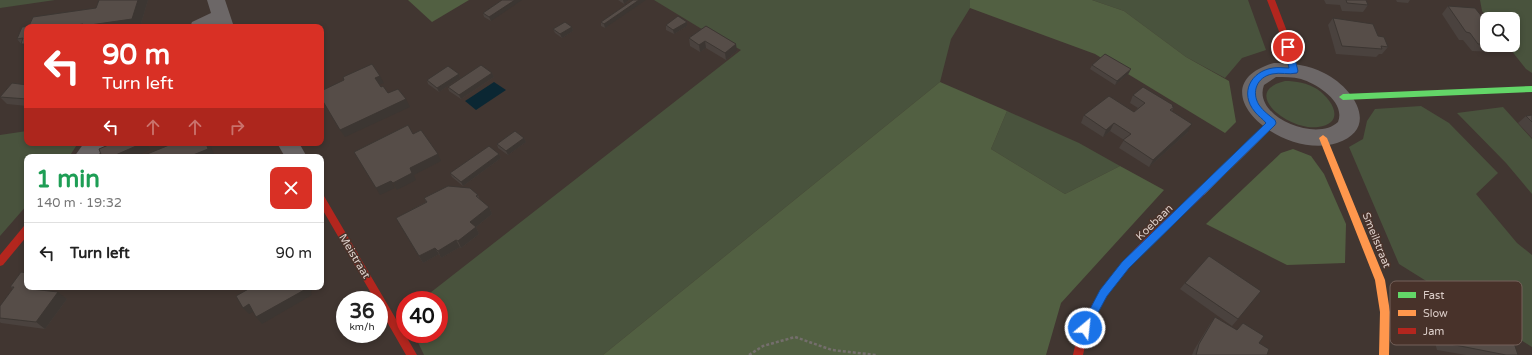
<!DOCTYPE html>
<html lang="en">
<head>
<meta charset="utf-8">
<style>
	body { margin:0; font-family:"Varela Round",sans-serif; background:#f6f6f6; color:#222; height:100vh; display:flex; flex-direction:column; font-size:15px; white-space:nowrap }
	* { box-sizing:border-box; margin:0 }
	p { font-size:13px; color:#767676 }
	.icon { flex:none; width:22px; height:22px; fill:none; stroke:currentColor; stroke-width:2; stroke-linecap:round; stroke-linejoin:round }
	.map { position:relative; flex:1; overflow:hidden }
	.side { position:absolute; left:24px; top:154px; width:300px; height:136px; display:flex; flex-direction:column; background:#fff; border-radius:8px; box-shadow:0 2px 6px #0003 }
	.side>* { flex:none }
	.top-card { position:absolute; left:24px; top:24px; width:300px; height:122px; border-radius:8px; box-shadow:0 2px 6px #0003; background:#d93025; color:#fff; overflow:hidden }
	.fabs { position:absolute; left:1480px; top:12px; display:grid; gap:8px }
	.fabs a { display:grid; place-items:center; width:40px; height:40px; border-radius:8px; background:#fff; box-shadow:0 2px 6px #0003; font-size:20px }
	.speed { position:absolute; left:336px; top:291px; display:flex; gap:8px; font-size:20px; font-weight:700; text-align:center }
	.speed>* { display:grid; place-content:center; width:52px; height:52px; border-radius:50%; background:#fff; box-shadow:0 2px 6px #0003; line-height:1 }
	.speed small { font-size:10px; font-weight:400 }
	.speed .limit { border:6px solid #d22; background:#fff; color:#111 }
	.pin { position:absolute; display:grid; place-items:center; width:34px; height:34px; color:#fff; margin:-17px; border:2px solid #fff; border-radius:50%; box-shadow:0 1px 4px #0007 }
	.me { position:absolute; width:44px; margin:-22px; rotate:28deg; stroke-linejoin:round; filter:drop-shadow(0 0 3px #0008) }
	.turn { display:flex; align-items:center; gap:14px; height:84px; padding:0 12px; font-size:18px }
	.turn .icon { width:52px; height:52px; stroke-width:2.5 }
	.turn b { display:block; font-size:28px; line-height:34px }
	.lanes { display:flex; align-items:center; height:38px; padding:0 12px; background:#0003; justify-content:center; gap:20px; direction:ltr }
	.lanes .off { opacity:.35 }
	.round { display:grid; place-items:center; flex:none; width:42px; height:42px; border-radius:8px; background:#f6f6f6 }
	.summary { display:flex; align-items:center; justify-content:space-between; height:68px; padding:0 12px }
	h1 { font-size:24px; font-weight:800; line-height:30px; color:#1e9e55 }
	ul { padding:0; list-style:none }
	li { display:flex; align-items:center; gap:12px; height:60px; padding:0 12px; border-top:1px solid #e0e0e0 }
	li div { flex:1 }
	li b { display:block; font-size:15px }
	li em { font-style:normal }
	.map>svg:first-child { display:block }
	.green { fill:#49533d }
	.forest { fill:#526042 }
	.water { fill:#0b2733 }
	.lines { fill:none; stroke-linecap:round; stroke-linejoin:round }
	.path { stroke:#746e6c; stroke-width:2.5; stroke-dasharray:3 2; stroke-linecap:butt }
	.street { fill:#6c6767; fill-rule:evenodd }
	.fast { fill:#63d668; fill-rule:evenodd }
	.slow { fill:#ff974d; fill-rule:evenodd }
	.jam { fill:#b3261e; fill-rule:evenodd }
	.wall { fill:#4a423e }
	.shaded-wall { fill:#3c3632 }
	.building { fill:#564d48; stroke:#3c3632 }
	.route { fill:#1a73e8; stroke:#114b97 }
	.labels { text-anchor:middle; stroke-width:3; stroke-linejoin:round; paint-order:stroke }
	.street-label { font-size:11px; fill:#dccec9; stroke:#48322a }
	.key { fill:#48322a; stroke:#74615a; stroke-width:1 }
	.key-label { font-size:11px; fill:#dccec9 }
</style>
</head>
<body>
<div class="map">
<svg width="1532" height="355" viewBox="0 0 1532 355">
	<rect width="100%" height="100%" fill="#413631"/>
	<g class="green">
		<polygon points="0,0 55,0 0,8"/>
		<polygon points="654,0 970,0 970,8 951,39 940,82 603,355 424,355 414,334 439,334 439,300 421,300 741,50 705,31"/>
		<polygon points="1092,0 1248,0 1266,50 1242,58 1225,78 1186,57 1124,11"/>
		<polygon points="1480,0 1532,0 1532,73 1526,69 1507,45 1513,45 1513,19 1488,19 1482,11"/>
		<path d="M1285,81C1296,81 1307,83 1317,89C1333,100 1346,123 1318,127C1289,131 1239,92 1285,81Z"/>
		<polygon points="1421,106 1449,123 1498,173 1476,194 1517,243 1532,255 1532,347 1399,264 1349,147 1363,139 1367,121 1375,109"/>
		<polygon points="1503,107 1532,139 1532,194 1506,163 1457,113"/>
		<polygon points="1007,111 1079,143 1120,166 1065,194 991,149"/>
		<polygon points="27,131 27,143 78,143 69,157 27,157 27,205 0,236 0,135"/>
	</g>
	<g class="forest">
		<polygon points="408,0 469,0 432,22"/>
		<polygon points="970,0 1092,0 1124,11 1186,57 1229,81 1236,122 1225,133 1095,54 970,8"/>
		<polygon points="940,82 1007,111 991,149 1065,194 1120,166 1164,190 1061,303 1046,355 603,355"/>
		<polygon points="1293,149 1311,156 1324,174 1346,224 1345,263 1287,265 1206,224 1281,153"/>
	</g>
	<polygon class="water" points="494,82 506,90 476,110 465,101"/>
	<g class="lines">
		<polyline class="path" points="749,355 763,346 795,337 832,350 876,355"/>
		<g class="street">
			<polygon points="207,0 225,0 234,27 190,27 192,22 211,13"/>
			<path d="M1274,63C1291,63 1309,65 1324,73C1353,87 1381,128 1337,143C1281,161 1195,86 1274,63ZM1276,77C1284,77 1293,77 1301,79C1317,84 1346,102 1338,122C1316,143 1252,116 1264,85Z"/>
			<polygon points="84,143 107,143 97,157 74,157"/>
			<polygon points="277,143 299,143 307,157 285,157"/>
		</g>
		<polygon class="fast" points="1532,86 1532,92 1343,100 1339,97 1343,94"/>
		<g class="slow">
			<polygon points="1272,120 1275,121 1276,123 1275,125 1204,195 1198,195 1196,192 1198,189 1269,121"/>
			<polygon points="1323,135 1327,138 1385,280 1390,312 1389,355 1379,355 1380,312 1375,280 1319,138"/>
		</g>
		<g class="jam">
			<polygon points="1267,0 1275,0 1288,34 1298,71 1297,73 1294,74 1290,71 1280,34"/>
			<path d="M1201,188L1204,189L1206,192L1204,195C1164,233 1110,276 1090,328C1087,337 1085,346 1083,355H1073C1089,281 1146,239 1198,189Z"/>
			<polygon points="321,195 324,196 417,355 406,355 379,308 379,300 375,300 321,207"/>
			<polygon points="27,225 27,236 3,265 0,266 0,255 24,226"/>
		</g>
	</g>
	<g class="wall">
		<polygon points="99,0 148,0 140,27 27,27 27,51 17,39 22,27 29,26 33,17 96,8"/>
		<polygon points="502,0 491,21 484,17 483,13"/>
		<polygon points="618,0 629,0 624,4"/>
		<polygon points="633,0 605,28 601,26 601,22"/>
		<polygon points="1324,0 1366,0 1368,5 1363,12 1342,11 1340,5 1326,4"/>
		<polygon points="1396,0 1410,0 1408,3 1397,2"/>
		<polygon points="1448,6 1487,23 1487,45 1502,45 1495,52 1472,51 1463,40 1459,40 1442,14"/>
		<polygon points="1333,18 1378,36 1388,47 1382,54 1379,54 1376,57 1336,54 1328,25"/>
		<polygon points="687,22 687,26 674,34 666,30 666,25"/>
		<polygon points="706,26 737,51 726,60 706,48 700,52 690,46 689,38"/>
		<polygon points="572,27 573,31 562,38 555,33 553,29"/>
		<polygon points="1092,65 1129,73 1115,85 1090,69"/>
		<polygon points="492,73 494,77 461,99 449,91 448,87"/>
		<polygon points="459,74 460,78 439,92 428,84 427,80"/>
		<polygon points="27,85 27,106 7,104 0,97 0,96"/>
		<polygon points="1133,95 1174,107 1172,111 1188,132 1149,167 1119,148 1124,140 1110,131 1103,137 1081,123 1084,115 1134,112 1138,108 1130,103"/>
		<polygon points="1532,115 1532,138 1518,123 1526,116"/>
		<polygon points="524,138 526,142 508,155 498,148 497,144"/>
		<polygon points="499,154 501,158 463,186 452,177 450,173"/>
		<polygon points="478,195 480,200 489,207 492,214 476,227 479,234 461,248 460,247 441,258 439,254 423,263 396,218 426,202 424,198"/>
		<polygon points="1185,283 1238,319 1232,326 1180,289"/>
		<polygon points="10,287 43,290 67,299 45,329 1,323 0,322 0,306 13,289"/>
		<polygon points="1434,304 1468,322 1484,337 1518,355 1466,355 1437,350 1426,310"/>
		<polygon points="1215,317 1237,330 1243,323 1259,343 1267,355 1192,355 1194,350 1210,324"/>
	</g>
	<g class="shaded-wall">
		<polygon points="138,0 148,0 140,27 64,27"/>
		<polygon points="515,0 522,0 491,21 489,17"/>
		<polygon points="623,0 629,0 624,4"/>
		<polygon points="639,0 646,0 605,28 604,24"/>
		<polygon points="687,22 687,26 674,34 673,30"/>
		<polygon points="572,27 573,31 562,38 560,34"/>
		<polygon points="705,41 706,48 700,52 699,45"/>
		<polygon points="21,44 27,44 27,51"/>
		<polygon points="736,44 737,51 726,60 725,53"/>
		<polygon points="1131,69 1129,73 1115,85 1117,81"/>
		<polygon points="492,73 494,77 461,99 459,95"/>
		<polygon points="459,74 460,78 439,92 437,88"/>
		<polygon points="380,76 384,83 379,85 375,78"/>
		<polygon points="406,99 410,107 345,137 340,130"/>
		<polygon points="1114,123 1110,131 1103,137 1106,130"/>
		<polygon points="1192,124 1188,132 1149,167 1153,160"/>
		<polygon points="524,138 526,142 508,155 506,151"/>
		<polygon points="143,143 147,143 150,150 134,157 111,157"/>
		<polygon points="206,143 209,143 210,144 215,157 188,157"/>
		<polygon points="438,154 441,161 414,175 416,180 397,190 393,183 410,168"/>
		<polygon points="499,154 501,158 463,186 461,182"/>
		<polygon points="391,181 395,188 380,195 376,188"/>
		<polygon points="489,207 492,214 476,227 479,234 461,248 458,241 470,222"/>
		<polygon points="456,240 460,247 441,258 438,251"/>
		<polygon points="435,248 439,254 423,263 419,256"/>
		<polygon points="32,287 46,287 39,295 31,289"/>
		<polygon points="240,287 250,287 243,290"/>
		<polygon points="306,287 311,287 312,289 311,293 312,295 262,324 256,317"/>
		<polygon points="58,292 67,299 45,329 36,322"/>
		<polygon points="249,304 255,311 249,314 243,308"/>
	</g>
	<g class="building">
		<polygon points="99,0 138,0 132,19 83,26 83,24 64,27 27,27 27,44 21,44 23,38 17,39 22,27 29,26 33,17 96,8"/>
		<polygon points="502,0 515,0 489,17 483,13"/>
		<polygon points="633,0 639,0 604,24 601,22"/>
		<polygon points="1346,0 1366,0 1368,5 1347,3"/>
		<polygon points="1448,6 1475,8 1487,23 1487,44 1478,44 1470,33 1466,32"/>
		<polygon points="678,16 687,22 673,30 666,25"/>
		<polygon points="1333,18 1373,24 1378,36 1384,37 1388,47 1381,46 1382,49 1342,46"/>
		<polygon points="565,22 572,27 560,34 553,29"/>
		<polygon points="706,26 736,44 725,53 705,41 699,45 689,38"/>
		<polygon points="1105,54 1131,69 1117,81 1092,65"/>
		<polygon points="372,64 380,76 375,78 381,87 383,86 388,93 398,89 406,99 340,130 321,98 321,91 344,80 343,77"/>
		<polygon points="481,65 492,73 459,95 448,87"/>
		<polygon points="448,66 459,74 437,88 427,80"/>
		<polygon points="12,83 27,85 27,99 0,97"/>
		<polygon points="1143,87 1173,105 1172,106 1174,107 1170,110 1192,124 1153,160 1123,140 1131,134 1114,123 1106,130 1084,115 1109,96 1134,112 1145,103 1133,95"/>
		<polygon points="1532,115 1532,122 1526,116"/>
		<polygon points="408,125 413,134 421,130 438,154 410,168 412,173 393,183 391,181 376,188 354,152"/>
		<polygon points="515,131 524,138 506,151 497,144"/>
		<polygon points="113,143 143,143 111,157 102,157 99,149"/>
		<polygon points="174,143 206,143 208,149 188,157 140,157"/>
		<polygon points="489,146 499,154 461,182 450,173"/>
		<polygon points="448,186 470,188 478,195 476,196 489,207 470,222 476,227 458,241 456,240 438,251 435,248 419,256 396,218 427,202 424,198"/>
		<polygon points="1209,256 1261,291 1238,319 1185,283"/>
		<polygon points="21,272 27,273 27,287 32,287 31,289 58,292 36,322 0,318 0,306 14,287 10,287"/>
		<polygon points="252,287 306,287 306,289 256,317 249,304 243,308 236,296"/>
		<polygon points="1434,304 1455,307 1465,314 1468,322 1480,324 1484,337 1514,343 1518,355 1506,355 1445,343"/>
		<polygon points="1215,317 1237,330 1243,323 1264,336 1259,343 1269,349 1267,355 1196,355 1199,344"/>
	</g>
	<path class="route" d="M1288,44L1292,47L1298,71L1297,73C1289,75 1280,72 1272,74C1257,77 1251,92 1259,105C1263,111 1270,116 1275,120L1276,123L1275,125L1129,268L1107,296L1088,331L1085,333L1081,331L1080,328L1100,290L1122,262L1266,123C1263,119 1258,116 1255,112C1239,93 1251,71 1273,68C1278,67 1284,68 1289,68L1284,47Z"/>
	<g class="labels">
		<g class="street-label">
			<text transform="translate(1154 222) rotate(-44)" y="4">Koebaan</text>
			<text transform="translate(1377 240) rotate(68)" y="4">Smeilstraat</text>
			<text transform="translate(355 256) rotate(59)" y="4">Meistraat</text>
		</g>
	</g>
	<rect x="1390" y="281" width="132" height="64" rx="6" class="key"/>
	<rect x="1398" y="292" width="18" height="6" fill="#63d668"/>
	<rect x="1398" y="310" width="18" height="6" fill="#ff974d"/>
	<rect x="1398" y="328" width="18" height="6" fill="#b3261e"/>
	<g class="key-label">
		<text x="1423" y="299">Fast</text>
		<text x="1423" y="317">Slow</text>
		<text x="1423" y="335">Jam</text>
	</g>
</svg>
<div class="fabs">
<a><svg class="icon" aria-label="search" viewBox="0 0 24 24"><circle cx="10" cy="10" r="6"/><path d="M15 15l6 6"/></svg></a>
</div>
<div class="speed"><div>36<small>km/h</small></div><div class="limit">40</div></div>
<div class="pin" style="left:1288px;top:47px;background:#d93025"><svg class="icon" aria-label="arrive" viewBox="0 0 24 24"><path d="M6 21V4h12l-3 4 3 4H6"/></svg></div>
<svg class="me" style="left:1085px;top:328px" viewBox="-20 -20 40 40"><circle r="17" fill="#1a73e8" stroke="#fff" stroke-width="3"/><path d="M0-11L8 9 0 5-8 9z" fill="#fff"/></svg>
<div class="top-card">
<div class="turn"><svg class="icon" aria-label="left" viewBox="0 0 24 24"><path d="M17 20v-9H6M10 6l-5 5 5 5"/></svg><div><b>90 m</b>Turn left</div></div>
<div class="lanes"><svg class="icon" aria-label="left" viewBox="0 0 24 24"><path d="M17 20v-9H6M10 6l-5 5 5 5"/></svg><svg class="icon off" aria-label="ahead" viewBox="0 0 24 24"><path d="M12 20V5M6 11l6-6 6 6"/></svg><svg class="icon off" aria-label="ahead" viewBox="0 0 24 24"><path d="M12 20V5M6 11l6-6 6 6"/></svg><svg class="icon off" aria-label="right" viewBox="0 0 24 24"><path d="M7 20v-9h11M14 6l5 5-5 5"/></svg></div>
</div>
<section class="side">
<div class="summary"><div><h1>1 min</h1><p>140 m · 19:32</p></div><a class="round" style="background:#d93025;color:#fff"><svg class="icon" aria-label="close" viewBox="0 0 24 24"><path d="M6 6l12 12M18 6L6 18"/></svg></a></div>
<ul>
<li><svg class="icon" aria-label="left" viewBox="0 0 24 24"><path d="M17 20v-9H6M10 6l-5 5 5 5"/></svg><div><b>Turn left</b></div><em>90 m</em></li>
</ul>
</section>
</div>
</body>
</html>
